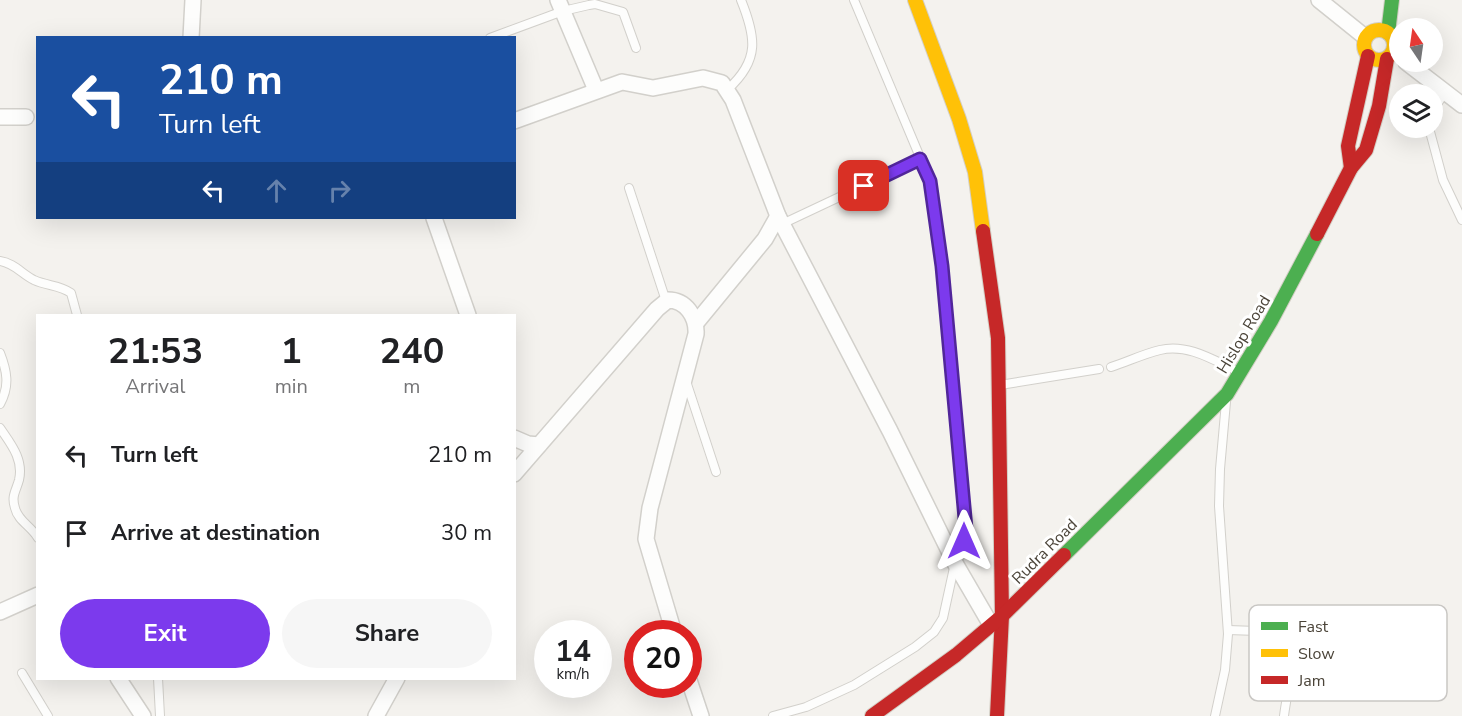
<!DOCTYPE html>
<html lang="en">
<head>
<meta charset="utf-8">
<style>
	body { margin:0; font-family:"Nunito Sans",sans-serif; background:#f6f6f6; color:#202124; height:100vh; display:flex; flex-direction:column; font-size:22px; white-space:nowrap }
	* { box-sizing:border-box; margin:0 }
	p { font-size:20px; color:#757577 }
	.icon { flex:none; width:33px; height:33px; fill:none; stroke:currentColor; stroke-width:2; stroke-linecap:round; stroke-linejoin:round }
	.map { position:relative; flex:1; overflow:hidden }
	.side { position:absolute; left:36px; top:314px; width:480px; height:366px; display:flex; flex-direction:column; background:#fff; border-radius:0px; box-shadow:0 6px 24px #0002 }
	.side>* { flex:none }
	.hud { position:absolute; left:36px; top:36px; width:480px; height:183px; border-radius:0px; box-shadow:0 6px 24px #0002; background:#1a4fa0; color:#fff; overflow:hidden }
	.needle { width:39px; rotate:347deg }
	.buttons { position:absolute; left:1389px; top:18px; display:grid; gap:12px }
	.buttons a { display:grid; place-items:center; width:54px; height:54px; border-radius:50%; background:#fff; box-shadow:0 6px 24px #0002; font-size:30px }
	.speed { position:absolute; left:534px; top:620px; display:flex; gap:12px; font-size:30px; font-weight:700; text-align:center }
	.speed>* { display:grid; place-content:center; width:78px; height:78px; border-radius:50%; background:#fff; box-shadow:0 6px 24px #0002; line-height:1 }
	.speed small { font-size:15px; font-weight:400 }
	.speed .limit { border:9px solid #d22; background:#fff; color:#111 }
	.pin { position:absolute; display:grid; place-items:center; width:51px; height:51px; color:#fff; margin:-26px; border-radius:12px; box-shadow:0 3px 9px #0006 }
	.me { position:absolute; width:66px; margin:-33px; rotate:0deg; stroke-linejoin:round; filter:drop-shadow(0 0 4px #0008) }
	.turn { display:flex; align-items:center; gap:21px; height:126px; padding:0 24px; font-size:27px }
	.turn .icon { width:78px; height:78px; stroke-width:2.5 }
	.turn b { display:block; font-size:42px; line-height:51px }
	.lanes { display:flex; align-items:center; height:57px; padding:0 24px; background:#0003; justify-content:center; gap:30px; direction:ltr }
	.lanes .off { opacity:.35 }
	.eta { display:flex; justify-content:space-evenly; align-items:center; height:102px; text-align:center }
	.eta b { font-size:36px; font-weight:700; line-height:42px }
	.cta { display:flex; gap:12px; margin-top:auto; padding:12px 24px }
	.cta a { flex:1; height:69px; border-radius:36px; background:#7c3aed; color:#fff; font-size:24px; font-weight:700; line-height:69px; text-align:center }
	.cta a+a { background:#f6f6f6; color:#202124 }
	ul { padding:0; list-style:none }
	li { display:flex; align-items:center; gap:18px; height:78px; padding:0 24px }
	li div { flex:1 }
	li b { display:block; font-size:22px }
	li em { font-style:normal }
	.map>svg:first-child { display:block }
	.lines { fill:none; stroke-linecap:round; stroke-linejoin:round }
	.lane-casing { stroke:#d2d0cb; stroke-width:10 }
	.street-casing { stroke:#d2d0cb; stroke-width:18 }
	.fast-casing { stroke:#d3cfc5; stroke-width:16 }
	.slow-casing { stroke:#d3cfc5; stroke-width:16 }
	.jam-casing { stroke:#d3cfc5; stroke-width:16 }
	.lane { stroke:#fdfdfc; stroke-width:8 }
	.street { stroke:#fdfdfc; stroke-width:15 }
	.fast { stroke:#4caf50; stroke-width:14 }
	.slow { stroke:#ffc107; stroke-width:14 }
	.jam { stroke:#c62828; stroke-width:14 }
	.route-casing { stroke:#51269a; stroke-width:15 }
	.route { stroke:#7c3aed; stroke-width:10 }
	.labels { text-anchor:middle; stroke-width:6; stroke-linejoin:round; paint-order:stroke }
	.street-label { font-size:16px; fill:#4b4439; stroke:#fff }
	.key { fill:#fff; stroke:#c9c7c4; stroke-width:1.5 }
	.key-label { font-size:16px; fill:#4b4439 }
</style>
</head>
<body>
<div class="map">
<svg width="1462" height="716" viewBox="0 0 1462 716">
	<rect width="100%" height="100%" fill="#f4f2ee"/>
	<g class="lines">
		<defs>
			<g id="lane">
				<polyline points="490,38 563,11 589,5 595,4 623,12 636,48"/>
				<path d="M728,89C760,60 756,37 741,0"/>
				<polyline points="1432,112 1445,92"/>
				<polyline points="1429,128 1443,180 1462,220"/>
				<polyline points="629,188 666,301"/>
				<polyline points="782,224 920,159"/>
				<path d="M0,261C14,263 22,274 34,280C47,286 60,285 71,293L77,315"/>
				<path d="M0,353C7,371 10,386 0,404"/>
				<path d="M1111,367C1127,362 1143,354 1160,350C1188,343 1215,361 1239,372"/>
				<polyline points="686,381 716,472"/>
				<polyline points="1000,385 1099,369"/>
				<path d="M0,428C10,443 24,459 19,480C16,491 11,496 15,508C18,521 31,526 38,538"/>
				<path d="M1228,630L1283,632C1299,642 1286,698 1284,716"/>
				<polyline points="22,673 48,716"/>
				<polyline points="158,678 160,716"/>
				<polyline points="773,716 806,707 854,685 915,647 934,632 943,618 955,563 962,553 966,529 942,266 930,181 854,0"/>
				<polyline points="1215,716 1225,670 1228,634 1219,506 1220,469 1226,402"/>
			</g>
			<g id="street">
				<polyline points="558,0 596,90"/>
				<polyline points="1319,0 1365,37"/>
				<polyline points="191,38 193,0"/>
				<polyline points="1406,62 1462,105"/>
				<polyline points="0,117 26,117"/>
				<polyline points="514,121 622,82 653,88 703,78 722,83 733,100 778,216 890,431 955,563 991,625"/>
				<polyline points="434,218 468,315"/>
				<polyline points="696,323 765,239 778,216"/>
				<polyline points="514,438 528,444 539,445"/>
				<path d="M514,474L657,309L668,300C686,300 697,317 696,334L650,508L646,539L674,633"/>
				<polyline points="0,612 38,595"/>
				<polyline points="688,677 701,716"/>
				<polyline points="118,678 143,716"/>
				<polyline points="376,716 397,678"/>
			</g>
			<g id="fast">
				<polyline points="1388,33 1392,0"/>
				<polyline points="1064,555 1227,394 1271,321 1317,234"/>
			</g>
			<g id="slow">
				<polyline points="915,0 959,119 975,172 983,231"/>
				<circle cx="1379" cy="45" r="15"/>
			</g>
			<g id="jam">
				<polyline points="1351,168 1348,146 1368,56"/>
				<polyline points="983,231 998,338 1002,616 997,716"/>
				<polyline points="1317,234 1351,168 1366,150 1379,106 1387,59"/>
				<polyline points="872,716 956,655 1002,616 1064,555"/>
			</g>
		</defs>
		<use href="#lane" class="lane-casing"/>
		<use href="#street" class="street-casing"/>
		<use href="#fast" class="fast-casing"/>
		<use href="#slow" class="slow-casing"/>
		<use href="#jam" class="jam-casing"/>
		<use href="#lane" class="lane"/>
		<use href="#street" class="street"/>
		<use href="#fast" class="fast"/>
		<use href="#slow" class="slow"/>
		<use href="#jam" class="jam"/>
	</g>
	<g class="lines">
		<defs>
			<polyline id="route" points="864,186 920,159 930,181 942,266 966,529 964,541"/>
		</defs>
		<use href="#route" class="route-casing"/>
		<use href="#route" class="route"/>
	</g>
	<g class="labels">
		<g class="street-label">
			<text transform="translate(1243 334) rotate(-59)" y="6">Hislop Road</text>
			<text transform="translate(1044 551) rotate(-45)" y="6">Rudra Road</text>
		</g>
	</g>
	<rect x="1249" y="605" width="198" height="96" rx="9" class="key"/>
	<rect x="1261" y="622" width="27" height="8" fill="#4caf50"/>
	<rect x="1261" y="649" width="27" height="8" fill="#ffc107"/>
	<rect x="1261" y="676" width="27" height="8" fill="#c62828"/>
	<g class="key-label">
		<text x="1298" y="632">Fast</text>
		<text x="1298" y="659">Slow</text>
		<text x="1298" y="686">Jam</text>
	</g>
</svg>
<div class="buttons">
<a><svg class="needle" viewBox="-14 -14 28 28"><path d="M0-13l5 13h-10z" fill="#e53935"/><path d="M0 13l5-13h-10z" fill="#757577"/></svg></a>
<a><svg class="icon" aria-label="layers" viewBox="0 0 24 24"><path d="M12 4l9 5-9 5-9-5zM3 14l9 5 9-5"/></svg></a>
</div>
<div class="speed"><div>14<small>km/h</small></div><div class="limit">20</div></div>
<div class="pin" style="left:864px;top:186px;background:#d93025"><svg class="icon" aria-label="arrive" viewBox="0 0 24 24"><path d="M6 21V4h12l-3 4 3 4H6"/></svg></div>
<svg class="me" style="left:964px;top:541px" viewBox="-20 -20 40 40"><path d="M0-17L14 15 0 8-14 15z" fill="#7c3aed" stroke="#fff" stroke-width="4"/></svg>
<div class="hud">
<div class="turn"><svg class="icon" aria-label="left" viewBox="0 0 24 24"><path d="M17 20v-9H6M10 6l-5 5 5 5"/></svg><div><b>210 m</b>Turn left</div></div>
<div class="lanes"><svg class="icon" aria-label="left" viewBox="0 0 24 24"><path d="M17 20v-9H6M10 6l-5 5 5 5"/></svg><svg class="icon off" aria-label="ahead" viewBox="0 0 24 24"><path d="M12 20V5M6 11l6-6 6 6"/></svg><svg class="icon off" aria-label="right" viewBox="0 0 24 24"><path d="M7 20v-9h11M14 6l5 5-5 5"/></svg></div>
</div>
<section class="side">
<div class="eta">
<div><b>21:53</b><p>Arrival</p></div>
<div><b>1</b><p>min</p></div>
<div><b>240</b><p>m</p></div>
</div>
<ul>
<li><svg class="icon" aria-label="left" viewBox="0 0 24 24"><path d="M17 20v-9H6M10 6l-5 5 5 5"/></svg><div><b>Turn left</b></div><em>210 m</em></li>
<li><svg class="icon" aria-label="arrive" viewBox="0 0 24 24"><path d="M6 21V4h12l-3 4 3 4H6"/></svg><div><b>Arrive at destination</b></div><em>30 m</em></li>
</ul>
<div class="cta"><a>Exit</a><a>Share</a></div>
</section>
</div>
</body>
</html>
